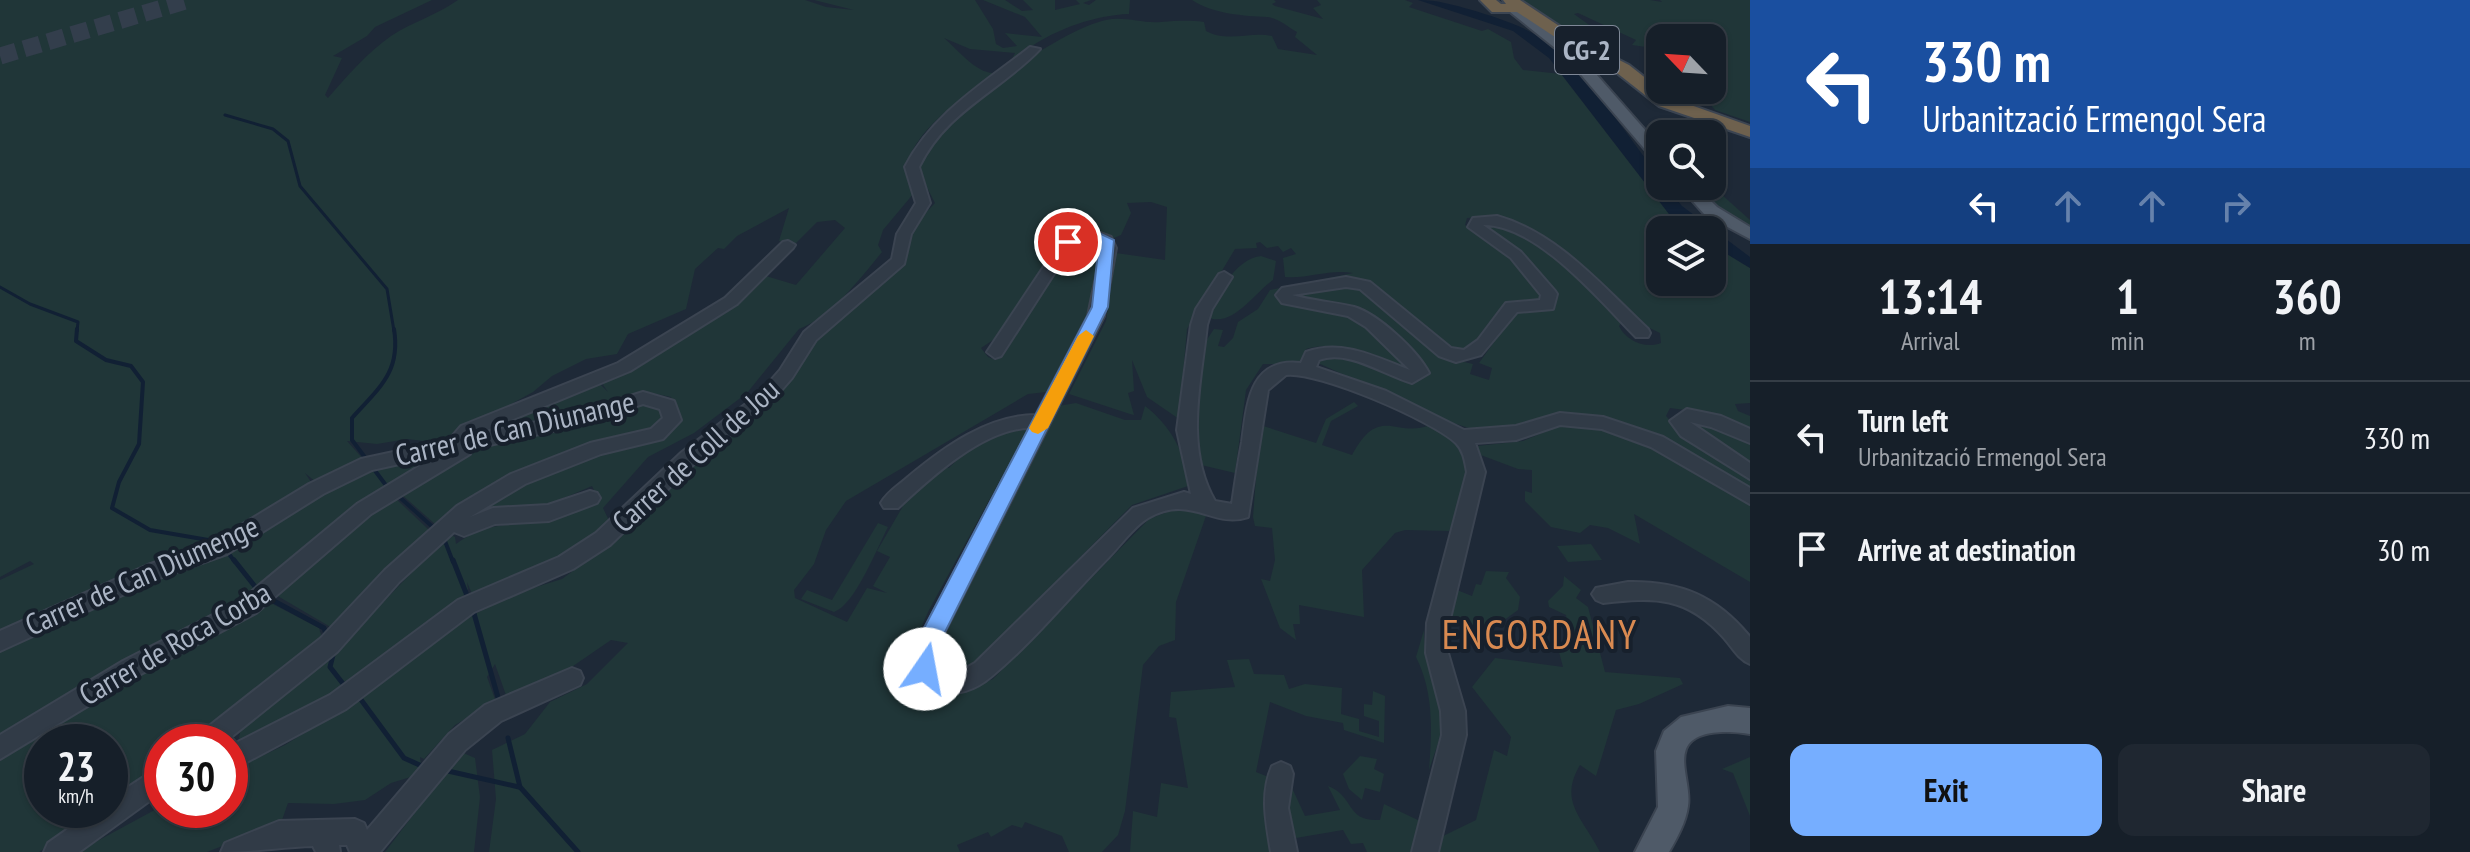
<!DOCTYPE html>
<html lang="en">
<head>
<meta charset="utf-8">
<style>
	body { margin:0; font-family:"PT Sans Narrow",sans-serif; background:#1f2731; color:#f1f3f6; height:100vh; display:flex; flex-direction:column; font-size:30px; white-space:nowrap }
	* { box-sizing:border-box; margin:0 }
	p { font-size:26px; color:#9ea2a8 }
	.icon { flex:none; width:44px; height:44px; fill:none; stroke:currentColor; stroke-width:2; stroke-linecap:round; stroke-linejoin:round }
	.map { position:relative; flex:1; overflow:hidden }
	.panel { display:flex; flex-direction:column; background:#161f29; width:720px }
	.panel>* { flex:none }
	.banner { background:#1a4fa0; color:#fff; overflow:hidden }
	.needle { width:52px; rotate:295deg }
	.controls { position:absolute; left:1646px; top:24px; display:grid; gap:16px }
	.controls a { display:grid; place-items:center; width:80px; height:80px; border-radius:16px; background:#161f29; box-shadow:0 2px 6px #0004,0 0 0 2px #353d46; font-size:40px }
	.speed { position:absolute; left:24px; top:724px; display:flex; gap:16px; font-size:40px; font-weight:700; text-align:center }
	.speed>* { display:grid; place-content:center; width:104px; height:104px; border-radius:50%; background:#161f29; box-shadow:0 2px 6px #0004,0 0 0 2px #353d46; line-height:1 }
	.speed small { font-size:20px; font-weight:400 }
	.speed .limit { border:12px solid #d22; background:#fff; color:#111 }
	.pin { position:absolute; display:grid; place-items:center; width:68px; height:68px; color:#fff; margin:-34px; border:4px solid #fff; border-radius:50%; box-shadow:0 2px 8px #0007 }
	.me { position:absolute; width:88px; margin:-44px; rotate:12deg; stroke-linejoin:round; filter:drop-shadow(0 0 6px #0008) }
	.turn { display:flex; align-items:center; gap:28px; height:168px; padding:0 40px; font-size:36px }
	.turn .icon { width:104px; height:104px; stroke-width:2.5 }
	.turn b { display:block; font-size:56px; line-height:68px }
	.lanes { display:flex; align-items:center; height:76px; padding:0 40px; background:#0003; justify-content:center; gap:40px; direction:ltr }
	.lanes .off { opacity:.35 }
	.eta { display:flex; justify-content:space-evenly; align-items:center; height:136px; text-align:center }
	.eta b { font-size:48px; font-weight:600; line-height:56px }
	.primary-button { display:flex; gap:16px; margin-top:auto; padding:16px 40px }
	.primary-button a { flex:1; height:92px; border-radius:16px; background:#76aeff; color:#111; font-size:32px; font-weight:600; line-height:92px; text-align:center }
	.primary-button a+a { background:#1f2731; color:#f1f3f6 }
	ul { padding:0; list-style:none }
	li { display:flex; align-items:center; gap:24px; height:112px; padding:0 40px; border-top:2px solid #353d46 }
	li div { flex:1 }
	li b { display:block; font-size:30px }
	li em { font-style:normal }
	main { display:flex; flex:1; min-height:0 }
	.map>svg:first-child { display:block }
	.green { fill:#203638; fill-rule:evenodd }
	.water { fill:#112034 }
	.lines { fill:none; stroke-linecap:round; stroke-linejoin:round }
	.stream-far2 { stroke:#112034; stroke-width:3 }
	.stream-far1 { stroke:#112034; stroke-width:4 }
	.stream { stroke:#112034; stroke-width:5 }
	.highway-tunnel { stroke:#333e4c; stroke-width:17; stroke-dasharray:17 8; stroke-linecap:butt }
	.minor-casing { stroke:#3b4451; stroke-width:4 }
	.major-casing { stroke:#3b4451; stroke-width:4 }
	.highway-casing { stroke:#3c4552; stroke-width:4 }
	.minor { fill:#313b47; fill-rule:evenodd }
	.major { fill:#4f5a68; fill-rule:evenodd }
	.highway { fill:#6e614e; fill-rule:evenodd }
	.route { fill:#76aeff; stroke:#4d71a6; stroke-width:2 }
	.slow { fill:#f59e0b }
	.labels { text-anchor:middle; stroke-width:8; stroke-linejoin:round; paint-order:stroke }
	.shield { fill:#17202c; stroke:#7f8897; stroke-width:2 }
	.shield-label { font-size:28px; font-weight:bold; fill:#abb5c5 }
	.street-label { font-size:30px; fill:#abb5c5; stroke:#17202c }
	.near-quarter-label { font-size:40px; letter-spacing:2px; fill:#d98a51; stroke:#17202c }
</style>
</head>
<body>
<main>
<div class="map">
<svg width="1750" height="852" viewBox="0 0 1750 852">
	<rect width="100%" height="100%" fill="#1e2937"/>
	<g class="green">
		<path d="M0,0H432L375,27L367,36L333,56L342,58L325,95L328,98C347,76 367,53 391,36C412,22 437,15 458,0H805L826,7L854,10L814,0H975L993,29L996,44L1003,48L1017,46L1005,33L1042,37L1025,17L983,0H1005L1022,11L1033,10L1023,0H1055V10L1080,4L1076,0H1091L1083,3L1089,5L1096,0H1130L1129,14C1096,15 1056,29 1029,48C1019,55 1012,66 1001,73C965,97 918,124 905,168L914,193L883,230L878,245L882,252C859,280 831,317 799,329L747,393L694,433L648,457L603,508L612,527L561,556L472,594L467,582L468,589L460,600C391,652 325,706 245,740L239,739L241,727L336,651L449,534L455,537L456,544C488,521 503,527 540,522C559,519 582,508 599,500L592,486L548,505L492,507L474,513L535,478L616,448L652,441L678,414L671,397L647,392L488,432L489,428L599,383L608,392L601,382L707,324L766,276L796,285L845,228L835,220L817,222L794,245L779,241L789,208L737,236L724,249L718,248L695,269L686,309L628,334L617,354L586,359L552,376L533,392L440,443L407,439L377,444L347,441L364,460L317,483L305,473L313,485L226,539L118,579L0,630V580L34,564L30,561L0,577ZM944,38L970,49L1015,53C995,98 964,55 944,38Z"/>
		<path d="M1192,0H1274L1276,2L1272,4L1275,6L1323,19L1313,8L1321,5L1317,0H1405L1413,3L1409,7L1482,31L1488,29L1511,42L1514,58L1523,70L1561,74L1669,214L1691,230H1660V282H1712V245L1750,268V403L1735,404L1738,411L1750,416V432L1707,413L1670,408L1666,416L1678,429L1750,476V490L1607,420L1561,414L1502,430L1478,431L1444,420L1318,363V359L1337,354L1415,381L1424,374L1383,325L1293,295L1343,285L1359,287L1450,359L1473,364L1470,374L1489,380L1492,368L1479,363L1515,313L1519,310L1553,307C1545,268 1515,248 1483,228L1484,225C1541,228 1583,285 1622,322L1619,326C1626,341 1645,349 1661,343L1660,333L1635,321L1591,274L1520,223L1495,216L1467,218L1465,225L1504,249L1545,299C1532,305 1525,300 1513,302C1500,303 1477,340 1468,350L1453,352L1358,279H1331L1279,290L1274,294C1291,315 1329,306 1353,317C1375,329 1393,350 1411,368C1383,372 1346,336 1306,349L1300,364H1263L1246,390L1235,473L1201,465L1193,435L1202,347L1214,329L1223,330L1218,346L1224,347L1233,338L1238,322L1258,309L1270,290L1353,273C1329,269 1308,279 1285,277L1283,258L1296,254L1291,248L1283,252L1278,246L1267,248L1260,242L1256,243L1257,248L1235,249L1187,329L1179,419L1147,397L1132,360L1134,391L1128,393L1134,415L1130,414L1069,394L1106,321L1116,253L1165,260L1167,207L1151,202L1127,203L1131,213L1121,235L1114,238L1088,227L1066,233L996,338L981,348L988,357L996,360L1003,356L1074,242C1082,234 1096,235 1102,245L1090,311L1046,392L1028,394L846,501L826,530L814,564L794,590L795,598L847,622L867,588L887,593L873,586L890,557L877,551L907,499L935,464L949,468L971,446L1033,420L929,610L909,654L911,666L921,680L958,694L993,679L1149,519L1175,509L1207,513L1176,602L1175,640L1159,646L1143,665L1125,811L1118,835L1102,852H1069L1062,836L1025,822L1022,828L1012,825L991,837L988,832L957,845L960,852H489L496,799L492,750L525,734L550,702L587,684L628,643L611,640L560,675L507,698L495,664L487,677L496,702L455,725L424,759L420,757L421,765L414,776L391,783L365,800L334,804L288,803L281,823L207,852H77L162,806V810H230V771L285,745L368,693L467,618L517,593L562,579L619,537L809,346L903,264L915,224L935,203L918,170C933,120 1055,31 1106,20C1125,16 1143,24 1161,22C1177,21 1188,20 1204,22L1206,31C1229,43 1250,31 1272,36L1278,49L1317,55L1295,37L1297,32C1288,27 1278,18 1267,17C1245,16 1213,14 1192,0Z"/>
		<polygon points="1517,0 1650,0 1662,2 1660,0 1750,0 1750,122 1715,110 1698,90 1712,90 1712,38 1660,38 1658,55 1646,47 1632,45 1636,40 1578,13 1574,14 1592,27 1585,36 1575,39"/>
		<polygon points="1696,186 1712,186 1750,220 1750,228 1728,217"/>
		<path d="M1261,256L1276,261L1273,280C1255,292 1232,329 1207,317C1220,295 1232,260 1261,256Z"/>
		<path d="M1354,402L1358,406L1331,421L1322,445L1352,455C1380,403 1396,439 1430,425C1438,430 1450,434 1457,441C1479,461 1460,510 1449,531L1405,530L1395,533L1362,570L1364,617L1299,605L1300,624H1293L1296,640L1280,628L1261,579L1270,581L1275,560L1272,528L1255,526L1253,517L1260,425L1316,443L1326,419Z"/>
		<path d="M1076,403L1125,420H1141L1145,406C1169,424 1188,455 1188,486L1132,505L971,667C958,674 949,673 937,664L935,649L1058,406Z"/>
		<path d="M647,404L662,410L665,417C639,442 595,442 561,454C515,469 474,496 435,524L400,493L459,458L497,443L595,420Z"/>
		<polygon points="1694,419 1750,441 1750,467 1689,421"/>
		<path d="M1564,424C1634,427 1691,467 1750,502V582L1634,514L1640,544L1608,528L1590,525L1580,533L1551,527L1525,501V491L1532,493V470L1518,469L1478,454L1477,446L1523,441Z"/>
		<polygon points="414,460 416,469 318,535 235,605 0,738 0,649 74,613 241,544 319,491 367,469"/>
		<polygon points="394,497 429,530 334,629 276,595"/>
		<path d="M878,523L888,527C877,548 855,605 834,612L801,599L807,590L832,600Z"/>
		<polygon points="1591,544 1602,560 1568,562 1557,546"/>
		<polygon points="1486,571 1509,572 1506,578 1520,597 1518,610 1485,634 1482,641 1456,621 1448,631 1457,590 1472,596 1476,584 1481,585"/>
		<path d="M1564,576L1581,590L1576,598L1588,607L1605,672L1680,678L1683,684L1639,704L1616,710L1596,776L1580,765C1558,802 1583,818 1600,852H1439L1441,837L1476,820L1494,750L1507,756L1511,737L1472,687L1495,658L1563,667L1559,652H1563L1561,646L1569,647L1566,615L1549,607L1548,601L1563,586Z"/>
		<polygon points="267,601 319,628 323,641 194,742 162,742 162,766 110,804 110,742 42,742 42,810 101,810 39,852 0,852 0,756"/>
		<path d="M1424,630C1423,660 1441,685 1442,715C1443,735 1435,751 1429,770C1432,730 1434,693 1416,657Z"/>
		<polygon points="1249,659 1254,674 1284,675 1289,689 1305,684 1342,688 1341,714 1359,719 1359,731 1379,737 1379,721 1364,716 1364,704 1372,705 1373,691 1385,696 1384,743 1344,730 1343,723 1306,716 1270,702 1256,772 1271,778 1269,852 1130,852 1133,811 1157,817 1161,783 1188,788 1176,718 1169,717 1171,692 1235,687 1227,660"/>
		<polygon points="461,752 475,758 480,797 474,852 385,852"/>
		<polygon points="1360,756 1377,759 1374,769 1384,774 1380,792 1365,788 1362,800 1349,789 1343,774"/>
		<polygon points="1750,757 1750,816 1733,773 1722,769"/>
		<path d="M1286,775L1305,816L1340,810L1328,786C1355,796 1345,822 1380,820L1384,804L1420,821L1416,852H1367L1363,843L1351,844L1343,830L1290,839L1286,831Z"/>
	</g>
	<path class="water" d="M1418,0C1438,0 1454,5 1472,10C1495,17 1521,25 1541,38C1580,63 1630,139 1660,178V186H1666L1682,206L1750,257V268L1712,245V230H1691L1669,214L1549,58L1513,31Z"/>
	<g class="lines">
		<g class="stream-far2">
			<polyline points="225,115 273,129 288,141 300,186 387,289 394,331"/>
			<polyline points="0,287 30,304 78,322 77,331"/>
		</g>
		<g class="stream-far1">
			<polyline points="77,329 76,341 106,360 131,366 143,382 139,444 119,482 112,508 150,530 214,541"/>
			<path d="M388,488L352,440V418C379,388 401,372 394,329"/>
			<polyline points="395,493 436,530"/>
			<polyline points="443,536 453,562"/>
			<polyline points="226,550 235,562"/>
		</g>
		<g class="stream">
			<polyline points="234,560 257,589"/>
			<polyline points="453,560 468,598"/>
			<polyline points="272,600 324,628 326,634"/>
			<polyline points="473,610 499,701"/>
			<polyline points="333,655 330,667 344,685"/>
			<polyline points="359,697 404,758 424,767"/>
			<polyline points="508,738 520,787 578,852"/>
			<polyline points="448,771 519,787"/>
		</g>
		<polyline class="highway-tunnel" points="0,56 189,0"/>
		<defs>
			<g id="minor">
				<path d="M1030,47L1040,49C999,92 946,111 919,167L930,203L911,234L904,264L816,340L792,378L771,402L696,462L610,545L573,569L474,612L346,709L230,771V746L330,695L458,600L559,557L596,533L682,452L759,394L780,370L804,332L892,259L897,234L916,203L905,167C932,114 984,83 1030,47Z"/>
				<path d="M1497,216C1558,233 1603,287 1648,329L1650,333L1648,337H1636C1600,301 1537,224 1483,225L1521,252L1555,291L1557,294L1553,309L1517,312L1481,355L1456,362L1439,356L1360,289L1346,287L1292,295C1312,301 1334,302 1354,307C1378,314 1418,351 1429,373L1412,383C1384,375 1348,349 1319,360L1316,367L1386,391L1464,430L1516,426L1560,413L1603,417L1663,437L1750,488V504L1651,447L1602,429L1560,425L1516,440L1475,443L1485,472L1449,623L1448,653L1465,711L1466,735L1438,852H1412L1442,735L1441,711L1426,653L1427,623L1467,472C1465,462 1464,451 1456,443C1433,421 1318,371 1286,375L1268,390L1248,517C1212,529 1191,493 1148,518C1133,527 1120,546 1109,557C1070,596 1034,641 992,676C958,705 916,698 914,649L1030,428C984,428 929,479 898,508H884L881,503C887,492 899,485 908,477C944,447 988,415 1036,415L1088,316L1102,248L1098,240L1087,237L1075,241L1001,356L995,358L987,352L1065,235L1086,228L1111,237L1116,248L1104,316L936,649L937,663L944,672L961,671L975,663L1133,508L1184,492L1191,494L1177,430L1191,325L1196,309L1219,274L1224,272L1232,277L1212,309L1207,325C1201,382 1184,448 1215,501L1232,504C1235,483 1238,463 1242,442C1247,405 1249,357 1301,363L1306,352C1343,339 1375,357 1410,370L1366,327L1348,316L1282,303L1276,295L1282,288L1346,277L1370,282L1451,348L1464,350L1478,340L1506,303L1540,300L1541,295L1511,258L1468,227L1473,218Z"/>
				<polygon points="788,241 795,245 793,248 737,304 630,371 477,434 570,415 643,392 674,401 681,420 663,439 601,454 525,484 470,517 493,508 548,505 590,491 597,493 600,498 597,503 549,521 495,524 464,536 454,532 399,582 337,652 225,742 195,742 199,734 321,638 385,570 457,506 511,474 590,443 651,429 663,418 660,409 643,404 571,427 472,449 470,454 371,514 256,613 139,675 0,759 0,735 123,661 240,601 357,504 436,456 372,470 323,494 227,554 162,577 0,651 0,631 148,565 213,542 309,484 361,459 449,440 461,426 618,363 725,298 783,242"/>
				<polygon points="1687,409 1721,416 1750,429 1750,443 1711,427 1690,422 1750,463 1750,479 1681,436 1670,421"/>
				<path d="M1628,582C1680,581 1717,596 1750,637V664C1738,659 1732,647 1724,638C1687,596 1655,597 1603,603L1596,600L1592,594L1596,588Z"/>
				<path d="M572,668L580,671L583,678L580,685L501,721L465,750L380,852H350L347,845H339L340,852H316L313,846C281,847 253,852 221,852L225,843L279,821L355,819L364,823L367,830L449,734L485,705Z"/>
				<path d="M1281,762L1290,766L1293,774L1288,808L1297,852H1271C1266,822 1260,794 1272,766Z"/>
				<polygon points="162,765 162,792 79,852 44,852 48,843 95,810 110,810 110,799"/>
			</g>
			<g id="major">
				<polygon points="1510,6 1518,6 1575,50 1660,147 1660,162 1654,160 1565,56 1510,12"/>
				<polygon points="1679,186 1696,186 1717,207 1750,227 1750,239 1705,215"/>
				<path d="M1728,706L1750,708V734C1733,731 1694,728 1686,749C1680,765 1691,788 1688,806C1686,822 1677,838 1669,852H1635L1658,807L1656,751L1664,731L1681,717Z"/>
			</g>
			<polygon id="highway" points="1480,0 1496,0 1501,4 1506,4 1503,0 1520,0 1582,41 1629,65 1671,98 1750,126 1750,137 1659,106 1617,73 1570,47 1517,12 1492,12"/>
		</defs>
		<use href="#minor" class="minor-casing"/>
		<use href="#major" class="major-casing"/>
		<use href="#highway" class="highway-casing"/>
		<use href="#minor" class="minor"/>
		<use href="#major" class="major"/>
		<use href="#highway" class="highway"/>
	</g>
	<polygon class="route" points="1086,227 1114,240 1108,307 936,650 933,677 925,680 917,677 913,649 1092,307 1099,242 1085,236 1068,246 1060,242 1069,231"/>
	<polygon class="slow" points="1086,330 1094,336 1048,428 1038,434 1032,432 1029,428 1078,336"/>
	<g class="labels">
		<rect class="shield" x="1555" y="26" width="64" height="48" rx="6"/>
		<g class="shield-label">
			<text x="1587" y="60">CG-2</text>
		</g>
		<g class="street-label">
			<text transform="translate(515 429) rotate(-13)" y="10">Carrer de Can Diunange</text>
			<text transform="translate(696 456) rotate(-42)" y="10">Carrer de Coll de Jou</text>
			<text transform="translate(142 576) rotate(-24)" y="10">Carrer de Can Diumenge</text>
			<text transform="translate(175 644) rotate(-30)" y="10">Carrer de Roca Corba</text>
		</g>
		<g class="near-quarter-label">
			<text x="1540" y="649">ENGORDANY</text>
		</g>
	</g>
</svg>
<div class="controls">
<a><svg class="needle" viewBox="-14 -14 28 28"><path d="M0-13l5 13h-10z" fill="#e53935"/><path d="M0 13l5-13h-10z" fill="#9ea2a8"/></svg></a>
<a><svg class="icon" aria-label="search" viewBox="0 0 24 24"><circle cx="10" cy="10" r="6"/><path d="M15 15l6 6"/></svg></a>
<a><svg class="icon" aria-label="layers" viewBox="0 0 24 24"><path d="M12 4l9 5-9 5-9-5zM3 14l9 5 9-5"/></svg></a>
</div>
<div class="speed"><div>23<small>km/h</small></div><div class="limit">30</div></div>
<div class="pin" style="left:1068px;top:242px;background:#d93025"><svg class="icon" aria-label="arrive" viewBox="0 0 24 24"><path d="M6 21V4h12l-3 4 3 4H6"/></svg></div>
<svg class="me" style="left:925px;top:669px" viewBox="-20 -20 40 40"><circle r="19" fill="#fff"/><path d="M0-13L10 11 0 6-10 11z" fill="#76aeff"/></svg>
</div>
<section class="panel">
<div class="banner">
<div class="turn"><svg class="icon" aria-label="left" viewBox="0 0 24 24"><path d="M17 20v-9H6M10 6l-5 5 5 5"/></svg><div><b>330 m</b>Urbanització Ermengol Sera</div></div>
<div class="lanes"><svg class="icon" aria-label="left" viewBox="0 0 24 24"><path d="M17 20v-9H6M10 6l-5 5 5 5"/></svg><svg class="icon off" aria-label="ahead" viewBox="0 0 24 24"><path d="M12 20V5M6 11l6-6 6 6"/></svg><svg class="icon off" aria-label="ahead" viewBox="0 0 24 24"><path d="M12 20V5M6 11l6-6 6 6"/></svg><svg class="icon off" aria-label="right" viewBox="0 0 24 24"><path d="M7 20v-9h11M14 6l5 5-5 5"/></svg></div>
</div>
<div class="eta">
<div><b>13:14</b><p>Arrival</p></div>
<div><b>1</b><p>min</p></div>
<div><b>360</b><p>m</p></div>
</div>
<ul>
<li><svg class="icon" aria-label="left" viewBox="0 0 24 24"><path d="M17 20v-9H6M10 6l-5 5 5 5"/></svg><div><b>Turn left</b><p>Urbanització Ermengol Sera</p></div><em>330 m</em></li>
<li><svg class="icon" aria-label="arrive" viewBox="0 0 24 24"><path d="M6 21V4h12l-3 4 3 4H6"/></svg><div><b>Arrive at destination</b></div><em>30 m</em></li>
</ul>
<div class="primary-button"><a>Exit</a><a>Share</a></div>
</section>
</main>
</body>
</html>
